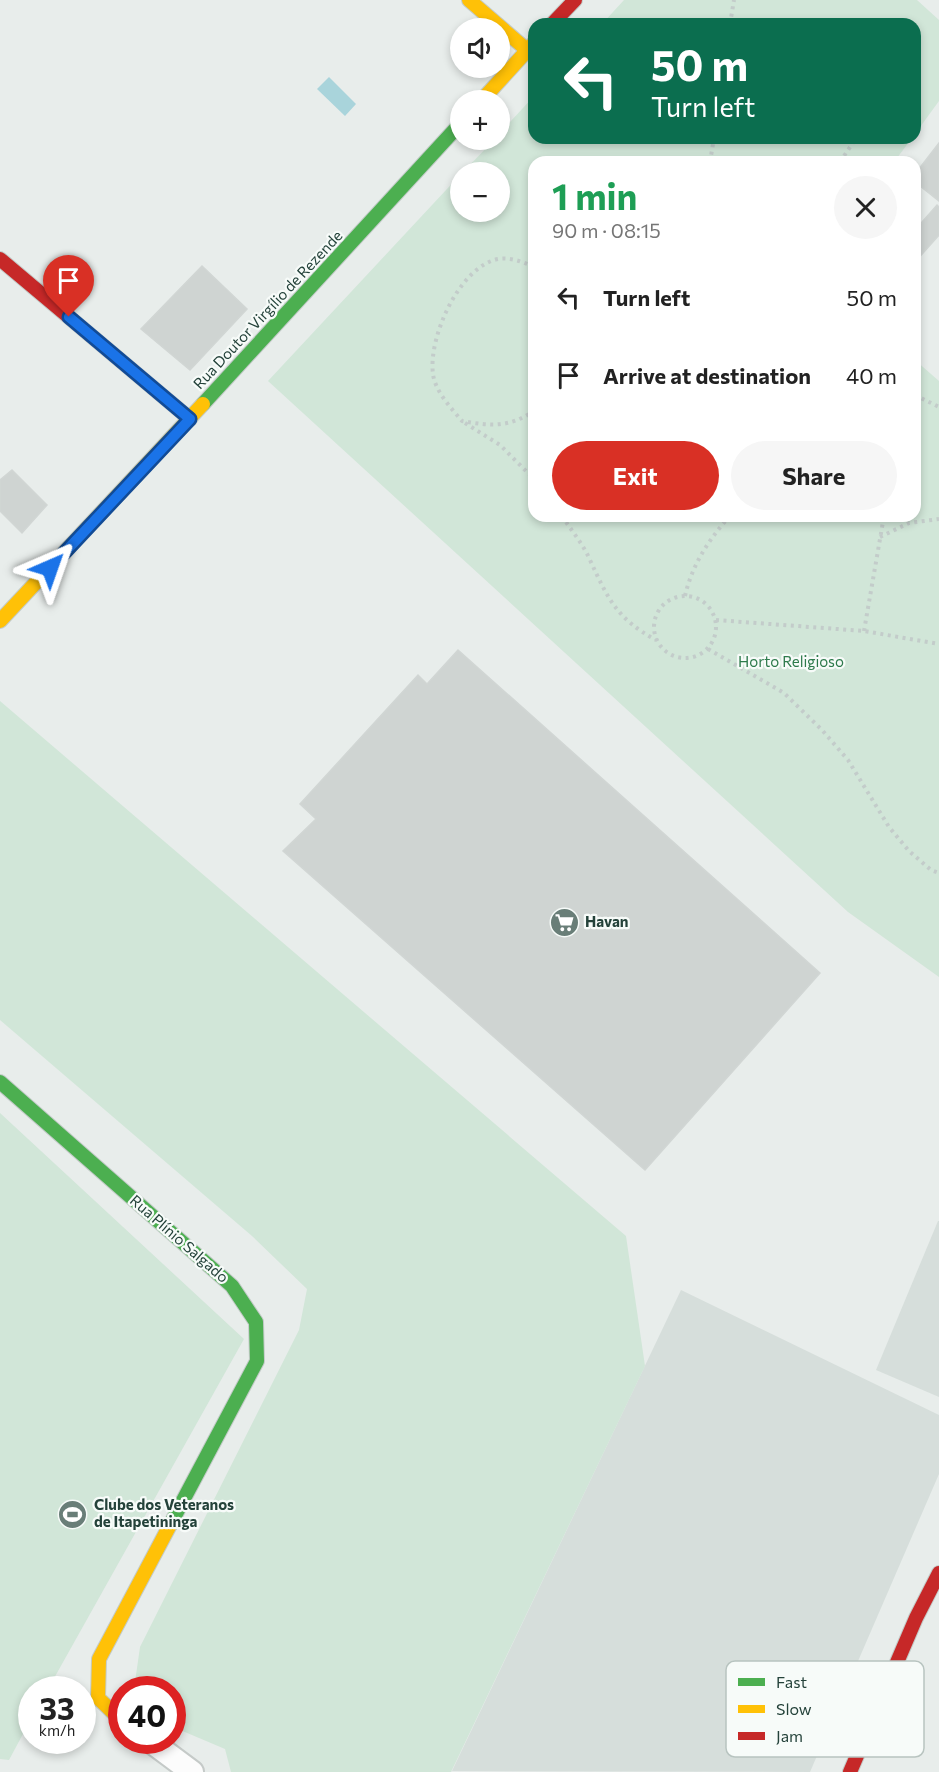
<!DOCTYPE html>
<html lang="en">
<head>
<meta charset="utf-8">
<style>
	body { margin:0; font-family:Commissioner,sans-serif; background:#f6f6f6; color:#222; height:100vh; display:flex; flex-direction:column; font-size:22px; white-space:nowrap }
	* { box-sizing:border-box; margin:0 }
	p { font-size:20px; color:#767676 }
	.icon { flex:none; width:33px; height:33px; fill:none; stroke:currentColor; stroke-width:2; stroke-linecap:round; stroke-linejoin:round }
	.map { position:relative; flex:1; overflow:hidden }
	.details { position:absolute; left:528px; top:156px; width:393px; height:366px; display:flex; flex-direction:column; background:#fff; border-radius:18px; box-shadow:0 3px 9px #0003 }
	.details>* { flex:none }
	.banner { position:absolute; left:528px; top:18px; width:393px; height:126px; border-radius:18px; box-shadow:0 3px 9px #0003; background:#0b6e4f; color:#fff; overflow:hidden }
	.buttons { position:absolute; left:450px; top:18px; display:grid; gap:12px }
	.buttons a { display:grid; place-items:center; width:60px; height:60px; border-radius:50%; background:#fff; box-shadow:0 3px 9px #0003; font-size:30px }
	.speed { position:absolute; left:18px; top:1676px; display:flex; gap:12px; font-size:30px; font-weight:700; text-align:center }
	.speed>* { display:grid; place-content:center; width:78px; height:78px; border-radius:50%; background:#fff; box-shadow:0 3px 9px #0003; line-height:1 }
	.speed small { font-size:15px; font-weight:400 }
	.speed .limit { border:9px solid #d22; background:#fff; color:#111 }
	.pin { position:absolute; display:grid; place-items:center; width:51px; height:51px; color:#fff; margin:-62px -26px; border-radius:50% 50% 50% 0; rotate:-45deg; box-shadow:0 0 6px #0007 }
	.pin .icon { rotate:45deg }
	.me { position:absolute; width:66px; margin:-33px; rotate:43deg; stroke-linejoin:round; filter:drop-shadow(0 0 4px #0008) }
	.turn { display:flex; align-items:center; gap:21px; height:126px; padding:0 24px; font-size:27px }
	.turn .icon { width:78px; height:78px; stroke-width:2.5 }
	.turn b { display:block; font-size:42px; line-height:51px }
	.round { display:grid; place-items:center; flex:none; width:63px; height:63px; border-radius:32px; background:#f6f6f6 }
	.summary { display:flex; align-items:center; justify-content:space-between; height:102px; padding:0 24px }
	h1 { font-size:36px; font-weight:700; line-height:45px; color:#1e9e55 }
	.cta { display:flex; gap:12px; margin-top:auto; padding:12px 24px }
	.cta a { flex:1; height:69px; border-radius:36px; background:#d93025; color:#fff; font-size:24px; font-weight:700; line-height:69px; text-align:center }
	.cta a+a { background:#f6f6f6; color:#222 }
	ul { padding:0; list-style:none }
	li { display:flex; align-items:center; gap:18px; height:78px; padding:0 24px }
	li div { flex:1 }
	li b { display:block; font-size:22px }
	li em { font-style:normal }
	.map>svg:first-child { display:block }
	.built { fill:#d6dedb }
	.green { fill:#d1e6d8 }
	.water { fill:#a9d4db }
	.building { fill:#cfd4d2; stroke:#d1d6d4; stroke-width:1.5 }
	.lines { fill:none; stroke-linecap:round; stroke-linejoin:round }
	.street-casing { stroke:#c5cac8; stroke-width:26 }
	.fast-casing { stroke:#c3cbc8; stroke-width:16 }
	.slow-casing { stroke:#c3cbc8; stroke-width:16 }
	.jam-casing { stroke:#c3cbc8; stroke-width:16 }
	.path { stroke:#c3ccca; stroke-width:4; stroke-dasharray:3 4.5; stroke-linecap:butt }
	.street { stroke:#fcfcfc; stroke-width:22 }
	.fast { stroke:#4caf50; stroke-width:14 }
	.slow { stroke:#ffc107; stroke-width:14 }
	.jam { stroke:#c62828; stroke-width:14 }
	.route-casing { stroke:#114b97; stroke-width:15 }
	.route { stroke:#1a73e8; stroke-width:10 }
	.labels { text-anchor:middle; stroke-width:4.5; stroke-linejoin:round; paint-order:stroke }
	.street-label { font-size:15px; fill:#24423a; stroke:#f7fbf9 }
	.park-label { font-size:15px; fill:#2d7a4b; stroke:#f7fbf9 }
	.poi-label { font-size:15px; font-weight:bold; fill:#24423a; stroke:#f7fbf9; text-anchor:start }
	.key { fill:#f7fbf9; stroke:#b8c4c0; stroke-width:1.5 }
	.key-label { font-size:16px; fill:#24423a }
</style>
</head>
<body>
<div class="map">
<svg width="939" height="1772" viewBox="0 0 939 1772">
	<rect width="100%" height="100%" fill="#e8edeb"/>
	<g class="built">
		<polygon points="938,1221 939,1221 939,1397 876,1370"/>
		<polygon points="681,1290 939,1415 939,1474 810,1772 452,1771"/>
	</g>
	<g class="green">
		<polygon points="624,0 917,0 939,20 939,101 915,134 915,24 602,24"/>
		<polygon points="534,96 534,138 912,138 894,162 534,162 534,516 915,516 915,360 939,381 939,977 848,912 268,381 460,175 460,212 500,212 500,172 463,172 494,140 500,140 500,133"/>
		<polygon points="0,701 626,1236 645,1366 451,1772 231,1772 225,1749 173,1727 172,1689 134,1689 140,1647 299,1330 307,1289 252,1236 0,1020"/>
		<polygon points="0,1113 244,1339 48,1689 32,1689 31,1719 9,1760 0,1759"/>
	</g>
	<polygon class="water" points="329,77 356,104 345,116 317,89"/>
	<g class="building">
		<polygon points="939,143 939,201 915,182 915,174"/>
		<polygon points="937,205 939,207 939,235 915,262 915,230"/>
		<polygon points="202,266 247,309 190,370 141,329"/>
		<polygon points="12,470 47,505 22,533 0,511 0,480"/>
		<polygon points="458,650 820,973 645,1170 283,851 316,819 300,804 418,675 427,684"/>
	</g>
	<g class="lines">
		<defs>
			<polyline id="street" points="149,1740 192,1772"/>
			<g id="fast">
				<polyline points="203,404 460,124"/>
				<polyline points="0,1082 232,1286 256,1322 257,1361 170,1525"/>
			</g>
			<g id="slow">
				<polyline points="469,0 527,50"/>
				<polyline points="482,100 534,43"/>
				<polyline points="0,621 203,404"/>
				<polyline points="122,1721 98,1698 99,1659 170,1525"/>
			</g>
			<g id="jam">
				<polyline points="552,24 575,0"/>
				<polyline points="0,259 190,419"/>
				<polyline points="850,1772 916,1618 939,1573"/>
			</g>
		</defs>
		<use href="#street" class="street-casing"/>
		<use href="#fast" class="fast-casing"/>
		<use href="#slow" class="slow-casing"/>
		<use href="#jam" class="jam-casing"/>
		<g class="path">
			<polyline points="730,24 734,0"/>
			<polyline points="710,162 714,138"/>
			<polyline points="840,162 856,138"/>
			<path d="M534,267C523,262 511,257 498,259C459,267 428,338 433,374C435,391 451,408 462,421C491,426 508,428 534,411"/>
			<polyline points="915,395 939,407"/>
			<polyline points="465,423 500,445 534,479"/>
			<path d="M562,516C571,530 583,544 590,560C608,599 617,619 656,640"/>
			<polyline points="880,537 909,523 939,519"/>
			<circle cx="685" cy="627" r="31"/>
			<path d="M685,596C692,565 709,539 730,516"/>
			<polyline points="716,620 864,631 939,644"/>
			<polyline points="864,631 884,516"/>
			<polyline points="708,649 784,693 822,730 848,760 889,827 909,851 931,870 939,873"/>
		</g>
		<use href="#street" class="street"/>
		<use href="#fast" class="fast"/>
		<use href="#slow" class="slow"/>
		<use href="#jam" class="jam"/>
	</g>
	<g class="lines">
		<defs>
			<polyline id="route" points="50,568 190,419 69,317"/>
		</defs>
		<use href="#route" class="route-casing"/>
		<use href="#route" class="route"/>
	</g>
	<defs>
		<symbol id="supermarket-disc" viewBox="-11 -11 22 22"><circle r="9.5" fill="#697e78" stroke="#f7fbf9"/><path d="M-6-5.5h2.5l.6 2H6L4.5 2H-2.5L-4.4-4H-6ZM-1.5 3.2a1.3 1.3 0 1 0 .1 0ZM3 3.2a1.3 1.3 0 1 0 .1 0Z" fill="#fff"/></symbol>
		<symbol id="stadium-disc" viewBox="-11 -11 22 22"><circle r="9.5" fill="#697e78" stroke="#f7fbf9"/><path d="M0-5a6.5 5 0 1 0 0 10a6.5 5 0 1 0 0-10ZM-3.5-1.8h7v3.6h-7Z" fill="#fff"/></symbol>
	</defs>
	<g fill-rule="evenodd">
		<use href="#supermarket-disc" x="548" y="906" width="33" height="33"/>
		<use href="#stadium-disc" x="56" y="1498" width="33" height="33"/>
	</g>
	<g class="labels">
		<g class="street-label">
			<text transform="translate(268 310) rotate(-47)" y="5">Rua Doutor Virgílio de Rezende</text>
			<text transform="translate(179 1239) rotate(41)" y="5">Rua Plínio Salgado</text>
		</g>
		<g class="park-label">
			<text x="791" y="667">Horto Religioso</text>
		</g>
		<g class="poi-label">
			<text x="585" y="927">Havan</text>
			<text x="94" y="1510">Clube dos Veteranos<tspan x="94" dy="17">de Itapetininga</tspan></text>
		</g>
	</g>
	<rect x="726" y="1661" width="198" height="96" rx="9" class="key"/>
	<rect x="738" y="1678" width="27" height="8" fill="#4caf50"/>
	<rect x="738" y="1705" width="27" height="8" fill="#ffc107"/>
	<rect x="738" y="1732" width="27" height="8" fill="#c62828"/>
	<g class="key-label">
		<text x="776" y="1688">Fast</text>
		<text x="776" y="1715">Slow</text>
		<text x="776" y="1742">Jam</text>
	</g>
</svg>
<div class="buttons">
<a><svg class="icon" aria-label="sound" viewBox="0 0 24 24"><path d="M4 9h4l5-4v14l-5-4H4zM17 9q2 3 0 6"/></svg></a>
<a>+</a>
<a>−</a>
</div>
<div class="speed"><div>33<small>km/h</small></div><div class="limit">40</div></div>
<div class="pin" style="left:69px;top:317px;background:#d93025"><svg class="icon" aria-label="arrive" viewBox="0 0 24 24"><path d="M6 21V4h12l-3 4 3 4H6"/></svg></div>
<svg class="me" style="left:50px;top:568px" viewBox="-20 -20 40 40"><path d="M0-17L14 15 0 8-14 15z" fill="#1a73e8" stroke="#fff" stroke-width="4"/></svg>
<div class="banner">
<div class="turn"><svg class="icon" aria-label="left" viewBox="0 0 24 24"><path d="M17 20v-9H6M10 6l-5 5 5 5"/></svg><div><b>50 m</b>Turn left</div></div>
</div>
<section class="details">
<div class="summary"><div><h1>1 min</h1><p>90 m · 08:15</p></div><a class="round"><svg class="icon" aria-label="close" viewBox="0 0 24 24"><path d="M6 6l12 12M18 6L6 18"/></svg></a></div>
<ul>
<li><svg class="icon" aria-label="left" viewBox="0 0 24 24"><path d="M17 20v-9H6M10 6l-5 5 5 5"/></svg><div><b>Turn left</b></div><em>50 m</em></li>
<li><svg class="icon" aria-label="arrive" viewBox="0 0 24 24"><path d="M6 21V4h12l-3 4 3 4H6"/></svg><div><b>Arrive at destination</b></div><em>40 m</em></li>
</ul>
<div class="cta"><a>Exit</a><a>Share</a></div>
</section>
</div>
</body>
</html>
